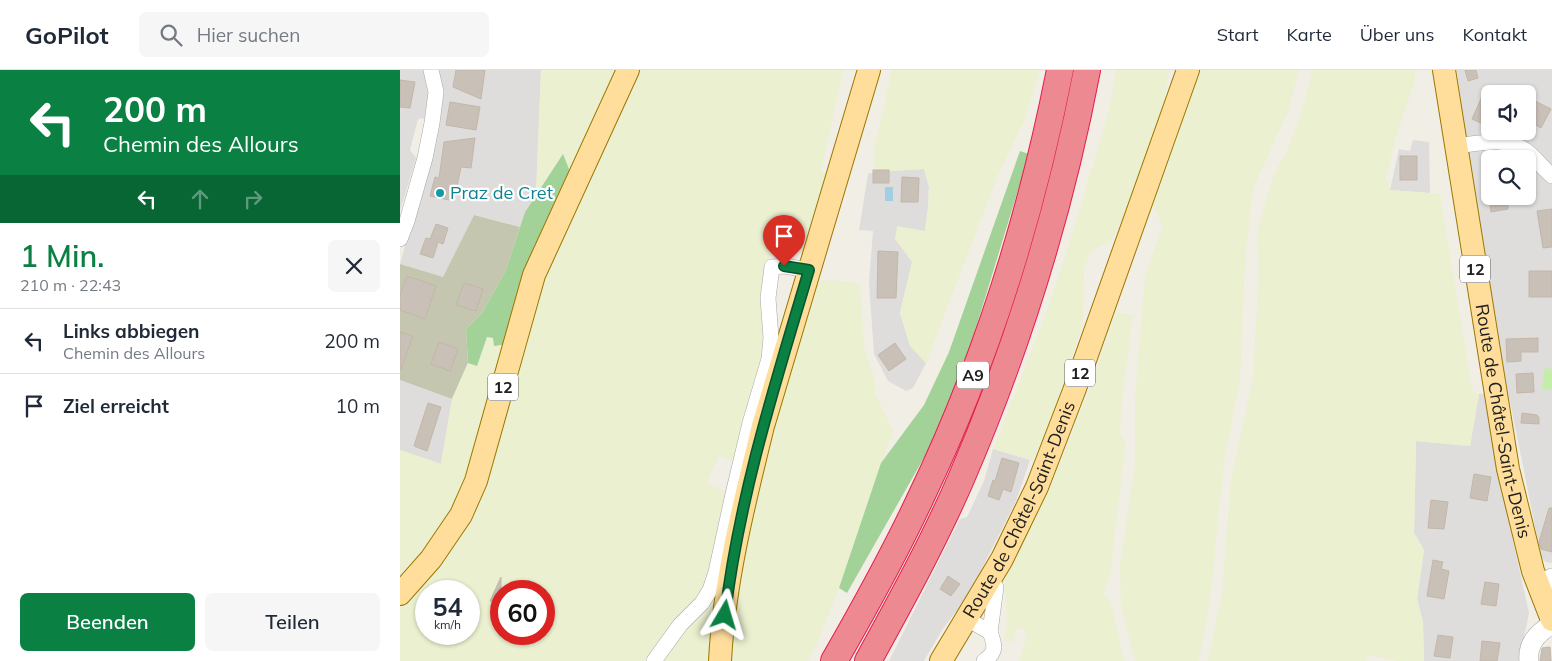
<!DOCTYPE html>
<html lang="de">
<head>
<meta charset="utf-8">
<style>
	body { margin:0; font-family:Mulish,sans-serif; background:#f6f6f7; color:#1f2937; height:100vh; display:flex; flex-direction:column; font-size:19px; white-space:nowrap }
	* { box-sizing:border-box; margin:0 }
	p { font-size:16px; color:#747a83 }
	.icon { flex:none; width:28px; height:28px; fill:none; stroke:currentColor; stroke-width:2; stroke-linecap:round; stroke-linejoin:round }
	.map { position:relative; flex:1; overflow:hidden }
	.side { display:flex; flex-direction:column; background:#fff; width:400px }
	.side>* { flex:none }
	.banner { background:#0b8043; color:#fff; overflow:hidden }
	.tools { position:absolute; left:1081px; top:15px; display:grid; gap:10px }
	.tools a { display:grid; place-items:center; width:55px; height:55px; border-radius:8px; background:#fff; box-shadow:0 1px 4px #0004; font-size:25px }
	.speed { position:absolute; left:15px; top:510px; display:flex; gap:10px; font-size:25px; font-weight:700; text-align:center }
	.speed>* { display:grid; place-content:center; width:65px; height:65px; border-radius:50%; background:#fff; box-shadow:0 1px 4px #0004; line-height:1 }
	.speed small { font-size:12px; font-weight:400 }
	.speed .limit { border:8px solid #d22; background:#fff; color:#111 }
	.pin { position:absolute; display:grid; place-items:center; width:42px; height:42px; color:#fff; margin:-51px -21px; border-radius:50% 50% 50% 0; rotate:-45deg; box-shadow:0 0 5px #0007 }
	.pin .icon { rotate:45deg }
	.me { position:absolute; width:55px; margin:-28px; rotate:7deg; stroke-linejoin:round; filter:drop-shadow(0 0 4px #0008) }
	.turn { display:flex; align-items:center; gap:18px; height:105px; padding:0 20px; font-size:22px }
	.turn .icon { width:65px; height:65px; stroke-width:2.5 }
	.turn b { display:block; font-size:35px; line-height:42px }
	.lanes { display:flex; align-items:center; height:48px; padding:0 20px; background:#0003; justify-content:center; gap:25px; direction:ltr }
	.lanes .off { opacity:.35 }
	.round { display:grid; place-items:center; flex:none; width:52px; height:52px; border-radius:8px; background:#f6f6f7 }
	.headline { display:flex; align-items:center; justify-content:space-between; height:85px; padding:0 20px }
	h1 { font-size:30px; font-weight:600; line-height:38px; color:#0b8043 }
	.primary-button { display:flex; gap:10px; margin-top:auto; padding:10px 20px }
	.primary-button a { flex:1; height:58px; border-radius:8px; background:#0b8043; color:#fff; font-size:20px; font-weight:600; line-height:58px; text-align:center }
	.primary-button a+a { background:#f6f6f7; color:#1f2937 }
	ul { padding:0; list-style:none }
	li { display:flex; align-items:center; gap:15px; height:65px; padding:0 20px; border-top:1px solid #e0e1e3 }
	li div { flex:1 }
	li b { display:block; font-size:19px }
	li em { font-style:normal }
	header { display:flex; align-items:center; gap:30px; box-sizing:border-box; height:70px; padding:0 25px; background:#fff; border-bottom:1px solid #e0e1e3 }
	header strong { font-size:24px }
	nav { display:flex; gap:28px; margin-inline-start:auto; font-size:18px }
	.search { width:350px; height:45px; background:#f6f6f7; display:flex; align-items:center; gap:12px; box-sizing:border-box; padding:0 18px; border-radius:8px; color:#747a83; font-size:19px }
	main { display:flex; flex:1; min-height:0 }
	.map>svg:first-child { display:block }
	.residential { fill:#dedddc; fill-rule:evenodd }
	.construction { fill:#c4c6b0 }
	.farmland { fill:#ebf0d0; fill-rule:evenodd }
	.grass { fill:#c3eda9 }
	.forest { fill:#a3d298 }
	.water { fill:#a3cde1 }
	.building { fill:#c9c1b8; stroke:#c3b6a7 }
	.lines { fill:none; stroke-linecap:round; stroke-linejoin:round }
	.minor-casing { stroke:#a7a7a7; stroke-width:16 }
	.tertiary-casing { stroke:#a7a7a7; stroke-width:20 }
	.primary-casing { stroke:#9b7700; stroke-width:24 }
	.motorway-casing { stroke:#e51c4c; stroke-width:28 }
	.minor { stroke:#fff; stroke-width:15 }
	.tertiary { stroke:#fff; stroke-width:19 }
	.primary { stroke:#ffde9c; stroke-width:22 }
	.motorway { stroke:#ec8991; stroke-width:26 }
	.route-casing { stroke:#07532c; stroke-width:12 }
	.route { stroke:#0b8043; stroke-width:9 }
	.culture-dot { fill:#0f9aa8; stroke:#fff; stroke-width:2 }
	.labels { text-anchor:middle; stroke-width:4.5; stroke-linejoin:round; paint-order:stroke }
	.shield { fill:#fff; stroke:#636363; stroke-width:1 }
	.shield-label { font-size:16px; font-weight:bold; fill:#202020 }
	.culture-label { font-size:18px; fill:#0d838f; stroke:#fff; text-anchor:start }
	.street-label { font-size:18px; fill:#202020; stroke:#fff }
</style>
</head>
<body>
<header>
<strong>GoPilot</strong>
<div class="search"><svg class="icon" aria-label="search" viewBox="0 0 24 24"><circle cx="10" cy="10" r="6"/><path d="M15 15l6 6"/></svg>Hier suchen</div>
<nav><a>Start</a><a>Karte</a><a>Über uns</a><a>Kontakt</a></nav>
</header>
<main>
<section class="side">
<div class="banner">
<div class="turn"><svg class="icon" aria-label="left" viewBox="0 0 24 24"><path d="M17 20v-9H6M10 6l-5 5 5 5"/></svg><div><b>200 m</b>Chemin des Allours</div></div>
<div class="lanes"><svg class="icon" aria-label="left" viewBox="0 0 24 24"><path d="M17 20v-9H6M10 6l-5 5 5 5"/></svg><svg class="icon off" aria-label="ahead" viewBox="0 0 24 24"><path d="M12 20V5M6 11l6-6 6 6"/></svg><svg class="icon off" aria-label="right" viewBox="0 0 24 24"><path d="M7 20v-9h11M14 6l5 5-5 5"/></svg></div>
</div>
<div class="headline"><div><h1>1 Min.</h1><p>210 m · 22:43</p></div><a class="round"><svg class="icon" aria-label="close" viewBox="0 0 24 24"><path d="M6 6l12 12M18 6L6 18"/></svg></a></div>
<ul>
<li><svg class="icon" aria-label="left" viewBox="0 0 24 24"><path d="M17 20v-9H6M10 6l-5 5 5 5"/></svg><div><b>Links abbiegen</b><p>Chemin des Allours</p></div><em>200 m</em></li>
<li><svg class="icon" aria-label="arrive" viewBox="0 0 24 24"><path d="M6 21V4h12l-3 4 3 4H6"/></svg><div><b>Ziel erreicht</b></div><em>10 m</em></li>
</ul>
<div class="primary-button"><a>Beenden</a><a>Teilen</a></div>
</section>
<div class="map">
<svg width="1152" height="591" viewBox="0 0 1152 591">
	<rect width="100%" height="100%" fill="#f1eee5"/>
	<g class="residential">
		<polygon points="0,0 23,0 31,23 25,48 18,49 10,80 16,88 0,141"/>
		<polygon points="38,0 141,0 136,124 125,142 120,157 74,145 43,208 0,194 26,102 42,13"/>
		<path d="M1057,0H1152V493L1146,492L1141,487L1124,401L1107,317L1066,78ZM1090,24H1128V61H1090ZM1090,89H1128V126H1090Z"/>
		<polygon points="1013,70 1029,72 1030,123 990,120 999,79 1010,81"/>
		<polygon points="524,99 529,117 528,138 525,161 512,192 500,243 510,276 526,293 513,318 506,321 488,311 474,284 469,212 473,161 459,160 468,104 475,102"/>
		<polygon points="0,310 52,329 41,394 0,380"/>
		<polygon points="1079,324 1084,324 1098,403 1129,543 1120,586 1120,591 1024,591 1023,552 1017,529 1024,480 1014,463 1016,371 1070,376"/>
		<polygon points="593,379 630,390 616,431 568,526 542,560 524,591 489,591 560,449 567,447 584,411"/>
	</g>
	<polygon class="construction" points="74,145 120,157 106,200 82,243 66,259 68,293 52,329 0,310 0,194 43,207"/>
	<g class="farmland">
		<polygon points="141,0 221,0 175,99 169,99 163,84 136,124"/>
		<path d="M237,0H443L421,102L429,103L410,176L381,192L378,185L369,186L367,203L368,269L338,394L319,386L306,413L328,423L311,526L317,535L312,591H0V536L30,499L139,220ZM26,521H69V564H26ZM101,521H144V564H101Z"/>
		<polygon points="492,0 640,0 624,51 598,105 526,293 510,276 500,243 512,192 495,169 497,156 525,161 528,138 529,117 524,99 475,102 474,80"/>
		<polygon points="716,0 769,0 762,43 724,147 710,172 691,181 684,199 683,251 650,356 632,390 593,379 644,248 664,190 696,85 711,32"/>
		<polygon points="799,0 899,0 888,42 853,118 845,190 840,309 824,392 810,529 799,591 735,591 721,535 720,496 735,393 735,330 745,205 763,156 752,134 769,92"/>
		<polygon points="913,0 1015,0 1015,10 995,70 986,109 990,120 1040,124 1072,320 1079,324 1070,376 1016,371 1014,463 1024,480 1017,529 1023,552 1024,591 997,591 970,585 966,591 808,591 822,522 831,409 853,308 859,194 857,162 873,106 886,83 901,44"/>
		<polygon points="429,210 455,212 460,217 464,277 475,310 475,323 493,361 481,393 439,518 416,576 408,591 331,591 338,516 346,472 371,363 415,217 422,211"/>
		<polygon points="716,242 733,245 723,321 720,363 725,373 721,413 711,498 704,524 711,533 724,591 619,591 625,573 626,560 617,558 612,572 604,570 607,555 604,503 650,417 687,326"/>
		<polygon points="87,267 108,274 73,400 49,453 0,508 0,380 41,394 52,329 68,293 77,296"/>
	</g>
	<polygon class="grass" points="1145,298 1152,299 1152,320 1142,319"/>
	<g class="forest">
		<polygon points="620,81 629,84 567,287 534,370 447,523 439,518 481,393 524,335 549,282"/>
		<polygon points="163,84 169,99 168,111 133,181 108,255 108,274 94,276 93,268 87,267 77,296 68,293 66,259 82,243 106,200 125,142"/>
	</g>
	<rect class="water" x="485" y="117" width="8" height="14"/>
	<g class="building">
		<polygon points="56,0 85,0 81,29 53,17"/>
		<polygon points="1065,0 1076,0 1078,8 1068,11"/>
		<polygon points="0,10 15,12 10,38 0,37"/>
		<polygon points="1081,29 1090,33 1090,57 1072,49"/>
		<polygon points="1135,31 1151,39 1141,58 1128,51 1128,47"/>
		<polygon points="50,32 80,37 76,60 46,55"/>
		<polygon points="75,68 71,98 61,97 54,131 30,126 35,107 39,108 44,72"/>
		<rect x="1000" y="86" width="17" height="24"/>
		<rect x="473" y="100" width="16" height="13"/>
		<polygon points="502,107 519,108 518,132 501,132"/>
		<polygon points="1089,126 1107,126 1108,139 1091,142"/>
		<polygon points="1152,139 1152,177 1143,178 1137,141"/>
		<polygon points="36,154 48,158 43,174 38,172 33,188 20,184 26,168 30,169"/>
		<polygon points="478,181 498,182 496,228 477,228"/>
		<rect x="1129" y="201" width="23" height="26"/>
		<polygon points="7,206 36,216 25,249 0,240 0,226"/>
		<polygon points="64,213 83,219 76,241 56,235"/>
		<polygon points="0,262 13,266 1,299 0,298"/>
		<polygon points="1138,268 1138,282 1121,282 1121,291 1107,292 1106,269"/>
		<polygon points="39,272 58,279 50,301 31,294"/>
		<polygon points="495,273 506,289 489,301 478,285"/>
		<polygon points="1133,303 1134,322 1117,323 1116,304"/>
		<polygon points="28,333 41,337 27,381 14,376"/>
		<polygon points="1122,343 1137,345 1139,348 1139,354 1121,353"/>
		<polygon points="602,388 619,393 611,422 603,419 599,430 588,426 593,410 595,411"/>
		<polygon points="1074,404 1091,407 1087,431 1070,428"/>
		<polygon points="1031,430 1048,432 1044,459 1028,458"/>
		<polygon points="1149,438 1152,438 1152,482 1141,479 1139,472"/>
		<polygon points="1033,490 1043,492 1041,499 1049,501 1044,529 1027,526"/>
		<polygon points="548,506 560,514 551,526 540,519"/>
		<polygon points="101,507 101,536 90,531"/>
		<polygon points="1085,512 1099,514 1096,536 1081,534"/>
		<polygon points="1038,565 1053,567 1050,588 1034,586"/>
		<polygon points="1082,571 1100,573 1097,591 1080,591"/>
		<polygon points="1150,577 1151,591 1140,591 1142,578"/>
	</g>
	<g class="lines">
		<defs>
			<g id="minor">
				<path d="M1057,76C1080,73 1109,66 1129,83C1137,90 1144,99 1152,106"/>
				<polyline points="0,169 7,151 25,88 32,53 36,22 31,0"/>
				<path d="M567,549L590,562C595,575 597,582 584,591"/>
				<polyline points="590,562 596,517 590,509"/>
				<polyline points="254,591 280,555 302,533 310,520 316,502 333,424 350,353 369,289 371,268 368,228 372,197 384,196 409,200"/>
			</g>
			<g id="tertiary">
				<polyline points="1138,516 1152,508"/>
				<path d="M1129,591C1127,573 1138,563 1152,554"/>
			</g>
			<g id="primary">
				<path id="s1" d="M1044,0L1108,399L1133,501L1152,550"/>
				<polyline points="0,524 31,489 61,445 76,411 134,205 228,0"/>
				<path d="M320,591C324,512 344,433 363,356L469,0"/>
				<path id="s2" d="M541,591L602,489L637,417L674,321L788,0"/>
			</g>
			<g id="motorway">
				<path d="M434,591C465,537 495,483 521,427C586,292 631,147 660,0"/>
				<path d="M468,591C501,531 534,471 561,409C618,277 660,141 687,0"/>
			</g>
		</defs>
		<use href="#minor" class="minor-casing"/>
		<use href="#tertiary" class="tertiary-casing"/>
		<use href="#primary" class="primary-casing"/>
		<use href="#motorway" class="motorway-casing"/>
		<use href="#minor" class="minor"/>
		<use href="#tertiary" class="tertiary"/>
		<use href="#primary" class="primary"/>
		<use href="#motorway" class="motorway"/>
	</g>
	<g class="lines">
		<defs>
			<path id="route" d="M325,545C339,427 375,314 409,200L384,196"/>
		</defs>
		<use href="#route" class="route-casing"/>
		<use href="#route" class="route"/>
	</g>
	<circle class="culture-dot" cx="40" cy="123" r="5"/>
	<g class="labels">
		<g class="shield">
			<rect x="1060" y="185.5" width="30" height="27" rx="4"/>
			<rect x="665" y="289.5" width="30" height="27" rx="4"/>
			<rect x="557" y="291.5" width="32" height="27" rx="4"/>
			<rect x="88" y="303.5" width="30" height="27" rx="4"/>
		</g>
		<g class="shield-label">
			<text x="1075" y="205">12</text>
			<text x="680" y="309">12</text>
			<text x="573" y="311">A9</text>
			<text x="103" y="323">12</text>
		</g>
		<g class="culture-label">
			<text x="50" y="129">Praz de Cret</text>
		</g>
		<g class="street-label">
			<text dy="6" stroke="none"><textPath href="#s1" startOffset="356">Route de Châtel-Saint-Denis</textPath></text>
			<text dy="6" stroke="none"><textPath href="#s2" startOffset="171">Route de Châtel-Saint-Denis</textPath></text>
		</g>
	</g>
</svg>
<div class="tools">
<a><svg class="icon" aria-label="sound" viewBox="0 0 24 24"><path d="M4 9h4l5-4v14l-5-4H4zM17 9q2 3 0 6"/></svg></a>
<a><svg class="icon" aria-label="search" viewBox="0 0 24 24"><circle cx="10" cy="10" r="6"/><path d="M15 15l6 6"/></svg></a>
</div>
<div class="speed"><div>54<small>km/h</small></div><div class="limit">60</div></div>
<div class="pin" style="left:384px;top:196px;background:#d93025"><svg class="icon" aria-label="arrive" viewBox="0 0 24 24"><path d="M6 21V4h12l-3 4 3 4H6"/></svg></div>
<svg class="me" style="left:325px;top:545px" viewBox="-20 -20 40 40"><path d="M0-17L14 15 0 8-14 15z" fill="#0b8043" stroke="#fff" stroke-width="4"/></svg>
</div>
</main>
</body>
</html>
